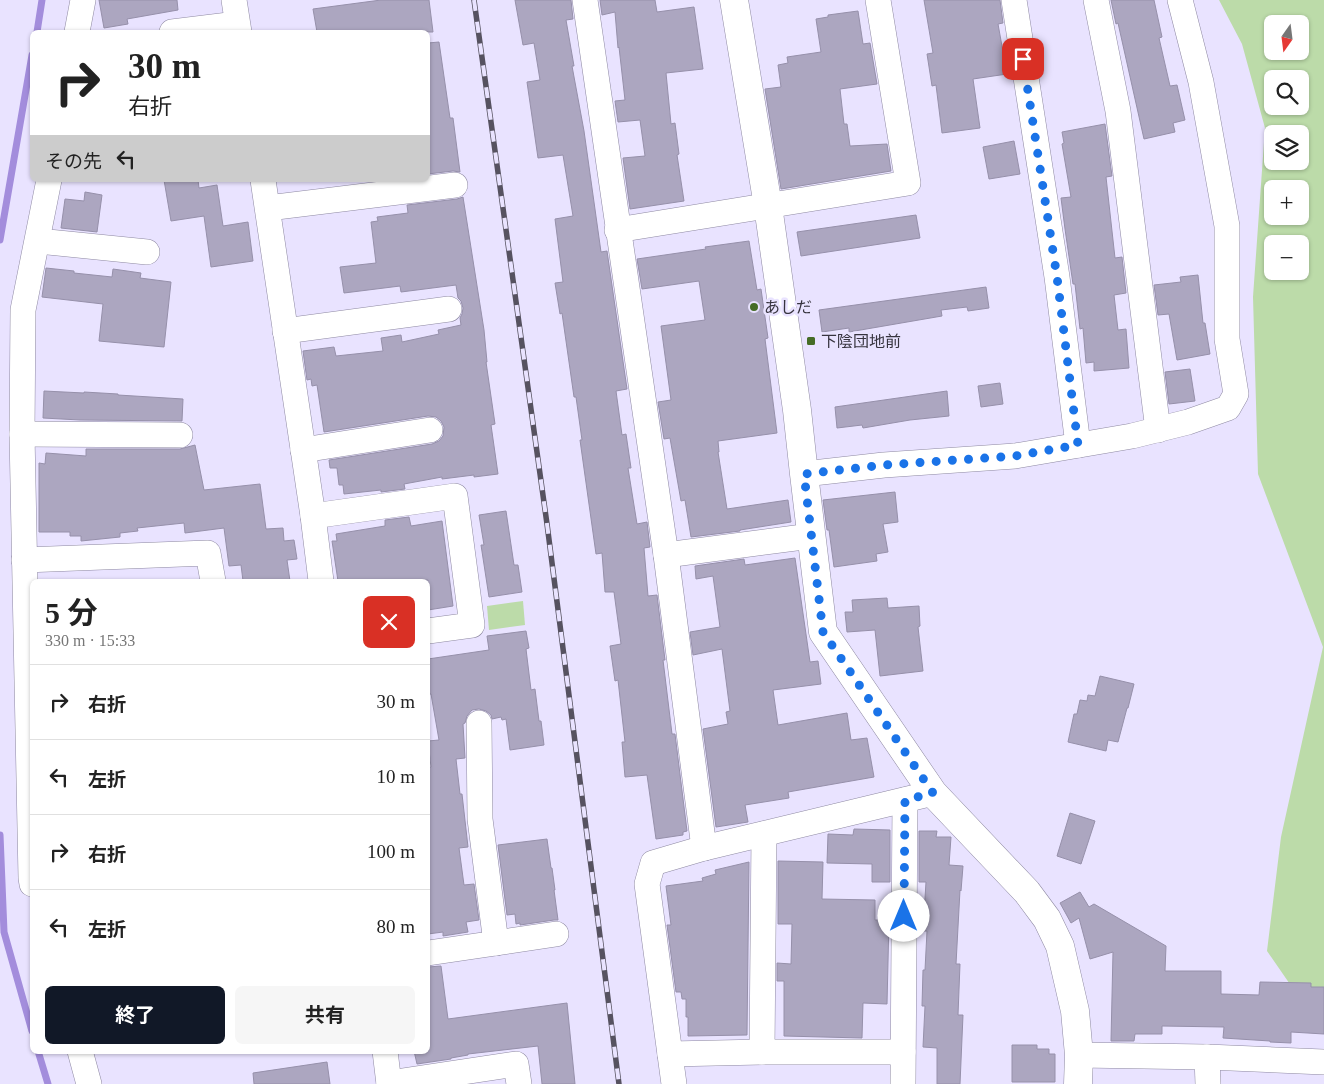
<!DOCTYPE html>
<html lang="ja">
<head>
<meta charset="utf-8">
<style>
	body { margin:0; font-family:"Times New Roman","Noto Sans JP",serif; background:#f6f6f6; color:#222; height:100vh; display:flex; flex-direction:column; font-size:19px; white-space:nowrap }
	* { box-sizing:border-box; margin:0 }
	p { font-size:16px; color:#767676 }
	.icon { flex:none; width:28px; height:28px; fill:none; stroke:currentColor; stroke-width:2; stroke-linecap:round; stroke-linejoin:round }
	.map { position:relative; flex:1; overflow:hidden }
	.panel { position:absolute; left:30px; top:579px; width:400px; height:475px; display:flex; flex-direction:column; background:#fff; border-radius:8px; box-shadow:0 1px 4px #0004 }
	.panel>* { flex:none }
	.banner { position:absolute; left:30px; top:30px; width:400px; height:152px; border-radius:8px; box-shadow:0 1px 4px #0004; background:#fff; color:#222; overflow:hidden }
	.needle { width:32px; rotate:194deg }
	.buttons { position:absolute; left:1264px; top:15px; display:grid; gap:10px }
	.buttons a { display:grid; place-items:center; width:45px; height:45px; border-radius:8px; background:#fff; box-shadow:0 1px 4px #0004; font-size:25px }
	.pin { position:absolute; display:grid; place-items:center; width:42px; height:42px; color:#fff; margin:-21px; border-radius:10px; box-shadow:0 2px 8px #0006 }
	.me { position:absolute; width:55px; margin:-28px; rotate:0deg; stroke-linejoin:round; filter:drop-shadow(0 0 4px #0008) }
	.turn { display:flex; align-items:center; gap:18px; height:105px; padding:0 15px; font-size:22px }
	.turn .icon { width:65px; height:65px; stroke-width:2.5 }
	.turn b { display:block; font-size:35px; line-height:42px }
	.then { display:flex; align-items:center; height:48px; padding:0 15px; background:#0003; gap:10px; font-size:19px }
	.round { display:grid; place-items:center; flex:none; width:52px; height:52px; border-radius:8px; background:#f6f6f6 }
	.overview { display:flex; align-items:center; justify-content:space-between; height:85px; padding:0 15px }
	h1 { font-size:30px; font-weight:700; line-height:38px }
	.primary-button { display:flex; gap:10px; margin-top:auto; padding:10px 15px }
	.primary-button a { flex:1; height:58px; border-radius:8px; background:#111827; color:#fff; font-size:20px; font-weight:700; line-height:58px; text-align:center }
	.primary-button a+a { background:#f6f6f6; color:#222 }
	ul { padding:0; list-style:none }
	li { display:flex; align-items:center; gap:15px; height:75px; padding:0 15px; border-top:1px solid #e0e0e0 }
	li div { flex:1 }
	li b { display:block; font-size:19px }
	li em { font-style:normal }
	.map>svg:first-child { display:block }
	.green { fill:#bcdba9; fill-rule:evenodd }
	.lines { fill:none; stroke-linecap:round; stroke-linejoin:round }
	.stream { stroke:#a38ddc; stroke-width:7 }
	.building { fill:#aca6c0; stroke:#9690aa }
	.minor-casing { stroke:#8e89a2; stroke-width:26 }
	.tertiary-casing { stroke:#8e89a2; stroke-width:29 }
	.minor { stroke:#fff; stroke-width:25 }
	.tertiary { stroke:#fff; stroke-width:28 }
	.rail-casing { stroke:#565260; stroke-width:5.5 }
	.rail { stroke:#e9e3ff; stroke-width:4; stroke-dasharray:11; stroke-linecap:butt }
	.route { stroke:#1a73e8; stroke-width:9; stroke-dasharray:0 16.2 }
	.poi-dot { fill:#456c26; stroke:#e9e3ff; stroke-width:2 }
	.labels { text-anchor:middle; stroke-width:5; stroke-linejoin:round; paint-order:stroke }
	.poi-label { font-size:16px; fill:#37343f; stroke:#e9e3ff; text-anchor:start }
</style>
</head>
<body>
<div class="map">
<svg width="1324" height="1084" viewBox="0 0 1324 1084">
	<rect width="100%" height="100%" fill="#e9e3ff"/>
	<g class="green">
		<path d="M1219,0H1324V1009L1296,993L1267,951L1281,837L1323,647L1258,474L1253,297L1265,128L1242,44ZM1272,24H1300V51H1272ZM1272,79H1300V106H1272ZM1272,134H1300V161H1272ZM1272,189H1300V216H1272ZM1272,244H1300V271H1272Z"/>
		<polygon points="523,601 525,625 489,630 487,606"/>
	</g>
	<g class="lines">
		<g class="stream">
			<polyline points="37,32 42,0"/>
			<polyline points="0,240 32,55"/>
			<polyline points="0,835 4,932 32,1031"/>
			<polyline points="38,1051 48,1084"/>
		</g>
	</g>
	<g class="building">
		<polygon points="99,0 177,0 178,10 127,19 128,24 104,28"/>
		<polygon points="381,0 429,0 433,32 317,32 313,9"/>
		<polygon points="515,0 571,0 573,19 566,20 574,66 572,66 584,131 601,252 607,251 627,389 616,391 622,435 626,434 631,468 628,468 637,524 647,522 650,547 644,548 648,596 657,595 665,660 663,660 672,734 675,734 687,831 683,832 683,835 656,839 647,775 625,777 622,742 625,742 618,680 615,681 610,646 621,644 614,592 605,592 602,553 596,554 580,440 582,440 576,397 574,397 562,313 560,314 555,283 563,282 555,219 573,216 563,155 538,158 527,82 540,80 534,43 523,45"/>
		<polygon points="600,0 655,0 657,12 694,7 703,69 666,73 671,124 675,123 679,154 677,155 684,201 630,209 623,158 645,156 640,120 618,122 615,101 625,100 619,47 618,48 615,12 602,15"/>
		<polygon points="924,0 1000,0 1003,23 998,24 1007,74 973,79 980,128 942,133 936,85 932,86 927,54 933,53"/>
		<polygon points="1111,0 1154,0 1162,37 1159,38 1170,86 1177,85 1185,120 1173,123 1175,132 1144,139 1118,23 1116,24"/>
		<polygon points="858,11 863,44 870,43 877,84 840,89 844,124 847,124 850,146 887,144 891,171 781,189 765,89 781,87 778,65 788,63 787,57 821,52 816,19 828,17 828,15"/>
		<polygon points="439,42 450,118 453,118 460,172 453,171 428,174 428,43"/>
		<polygon points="1105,124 1112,176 1106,177 1115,258 1122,257 1126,293 1114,295 1118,330 1126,329 1129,368 1094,371 1094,362 1086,363 1083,328 1080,329 1075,284 1073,284 1065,229 1061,198 1071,197 1062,144 1064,143 1062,132"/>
		<polygon points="1014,141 1020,174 989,179 983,147"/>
		<polygon points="164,180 198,180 199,188 217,185 223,226 248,222 253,261 211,267 204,216 171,221"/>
		<polygon points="85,192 102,195 97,232 61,228 65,199 84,201"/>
		<polygon points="463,197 484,330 487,362 486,362 495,424 491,425 498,474 474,477 474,475 442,479 442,477 404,484 405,489 381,492 381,490 344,494 343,485 339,485 337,468 330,468 329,460 432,444 439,441 443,436 444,427 441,421 436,417 428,416 324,432 317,385 312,386 311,379 307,380 303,351 334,347 336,356 383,351 381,338 401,335 402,342 439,334 438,330 461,325 460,318 462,314 463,308 461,301 458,298 456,285 401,292 400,286 344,293 340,267 376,263 371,222 378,221 377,217 408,213 407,205 457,199"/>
		<polygon points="916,215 920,238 801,256 797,232"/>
		<polygon points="749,241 757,290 761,289 768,338 765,339 777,433 718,441 719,452 718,452 727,509 788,500 791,522 740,530 740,531 691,537 685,500 681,501 670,438 664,439 658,402 671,400 661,326 705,320 699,281 642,289 637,259 706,249 705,247"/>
		<polygon points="46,268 74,271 74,273 112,277 113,269 141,273 140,278 171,282 164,347 99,341 103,304 42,297"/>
		<polygon points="1198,275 1203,323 1205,323 1210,354 1177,360 1169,314 1158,315 1154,285 1181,282 1180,277"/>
		<polygon points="986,287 989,308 968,311 967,307 941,310 942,316 849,332 849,328 822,332 819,310"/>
		<polygon points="1190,369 1195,401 1169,404 1165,372"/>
		<polygon points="1000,383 1003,404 981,407 978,386"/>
		<polygon points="44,391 84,393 84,392 118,394 118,395 183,399 182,421 80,420 43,418"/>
		<polygon points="947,391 949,416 910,420 863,428 862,425 837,428 835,407"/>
		<polygon points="195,445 204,490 260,484 266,529 283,528 284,541 294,540 297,559 287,560 290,581 243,581 241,565 229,566 224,528 185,533 184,523 137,528 138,531 120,533 120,537 81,541 81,536 70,536 70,532 39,532 39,463 45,464 46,453 86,456 86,449 180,449"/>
		<polygon points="895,492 898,522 883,524 888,552 876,554 877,561 834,567 829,530 827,530 823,500"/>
		<polygon points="506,511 514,565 518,565 522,592 489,597 481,545 484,545 479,515"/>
		<polygon points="409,517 411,526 442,521 453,606 428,610 428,580 416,581 338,581 332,541 337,541 336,534 385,526 385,520"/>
		<polygon points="795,558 810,662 818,661 821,684 773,690 778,725 847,713 851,740 867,738 874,777 788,792 789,798 745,805 748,822 716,827 703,729 728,724 726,712 730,711 722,649 693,655 690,632 720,627 713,576 696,579 695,566 744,559 745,565"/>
		<polygon points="887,598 888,608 919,606 920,626 918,627 923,671 880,676 875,630 847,632 845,612 853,612 852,600"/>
		<polygon points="526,631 529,648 526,649 531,690 535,689 539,721 541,721 544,745 510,750 506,719 502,720 501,717 492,719 491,715 486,711 479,709 472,710 467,716 465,723 463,724 465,758 456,759 460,794 462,794 468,847 459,848 464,885 474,884 479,920 466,922 468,932 443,936 443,932 428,934 428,768 431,767 428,741 439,740 431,694 428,694 428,659 489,650 487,636"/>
		<polygon points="1100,676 1134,684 1128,708 1127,708 1118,742 1108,740 1106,751 1068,742 1074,714 1077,714 1080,700 1087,701 1088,695 1095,696"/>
		<polygon points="1070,813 1095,821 1081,864 1057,856"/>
		<polygon points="854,829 890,830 890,882 872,882 872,864 827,863 828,834 853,835"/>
		<polygon points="919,831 937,831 936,837 951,837 949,865 963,866 961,891 960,890 956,964 960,964 958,1015 963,1015 960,1084 937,1084 937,1048 923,1047 925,1006 922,1006 923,970 925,970 927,931 923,931 926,882 919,882"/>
		<polygon points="547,839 551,868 552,868 555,890 554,890 558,920 554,920 520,925 520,923 516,924 515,914 507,915 498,845"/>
		<polygon points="778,861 823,862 822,899 875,900 875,920 889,920 887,1004 863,1003 862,1038 784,1036 784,981 777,981 777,963 791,964 792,924 778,924"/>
		<polygon points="749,862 747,1035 688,1036 688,1017 686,1017 686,999 682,999 681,992 676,992 667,925 671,925 666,886 703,881 702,878 716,874 715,870"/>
		<polygon points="1080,892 1089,907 1094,904 1166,946 1165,971 1221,971 1221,994 1259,995 1260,982 1311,983 1311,987 1324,987 1324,1034 1291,1032 1291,1043 1270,1042 1270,1041 1223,1038 1224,1027 1162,1026 1162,1034 1135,1034 1134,1041 1111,1041 1113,952 1090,959 1079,918 1071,923 1060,903"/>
		<polygon points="441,966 448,1019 567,1003 575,1084 542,1084 538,1046 468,1054 468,1055 451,1058 451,1059 417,1064 414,1051 428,1051 428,967"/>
		<polygon points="1012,1045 1037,1045 1037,1049 1049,1049 1049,1054 1055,1054 1055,1082 1012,1082"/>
		<polygon points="327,1062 330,1084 254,1084 253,1073"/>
	</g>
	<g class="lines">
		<defs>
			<g id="minor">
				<polyline points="234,0 239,32"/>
				<polyline points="585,0 666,555 704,848"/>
				<polyline points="1014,0 1057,277 1078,445"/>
				<polyline points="1096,0 1118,111 1158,430"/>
				<polyline points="77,32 83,0"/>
				<polyline points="172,32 237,24"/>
				<polyline points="263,180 313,516 321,581"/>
				<polyline points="268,208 455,185"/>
				<polyline points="617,230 908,183 878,0"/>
				<polyline points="38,241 147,252"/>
				<polyline points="285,331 449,309"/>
				<polyline points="22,434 180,435"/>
				<polyline points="303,450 430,430"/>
				<polyline points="804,474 884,465 1015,456 1132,436 1188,422 1228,408 1236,394 1227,339 1227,226 1201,82 1180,0"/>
				<polyline points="313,516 455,496 472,625 428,631"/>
				<polyline points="666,555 811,536"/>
				<polyline points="24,560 208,553 213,581"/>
				<polyline points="32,884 31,878 22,434 23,310 49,180"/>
				<polyline points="496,943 556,934"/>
				<polyline points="428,953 496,943 480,819 479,723"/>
				<polyline points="80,1051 89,1084"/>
				<polyline points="385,1051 389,1084"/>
				<polyline points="762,1052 764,834"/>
				<polyline points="670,1054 762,1052 903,1052"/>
				<polyline points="1079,1055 1207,1057 1324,1062"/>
				<polyline points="1207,1057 1208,1084"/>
				<polyline points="389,1083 516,1064 519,1084"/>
				<polyline points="674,1084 647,884 653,863 704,848 933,793"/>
				<polyline points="903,1084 905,800"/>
			</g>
			<polyline id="tertiary" points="734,0 768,206 797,410 804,474 823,632 933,793 1027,892 1047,919 1060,946 1075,1011 1079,1055 1078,1084"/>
		</defs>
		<use href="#minor" class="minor-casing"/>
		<use href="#tertiary" class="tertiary-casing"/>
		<use href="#minor" class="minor"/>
		<use href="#tertiary" class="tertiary"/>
		<defs>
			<polyline id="rail" points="474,0 547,524 619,1084"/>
		</defs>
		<use href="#rail" class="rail-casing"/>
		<use href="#rail" class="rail"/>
	</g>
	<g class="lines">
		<polyline class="route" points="904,916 905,800 933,793 823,632 804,474 884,465 1015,456 1078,445 1057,277 1023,59"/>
	</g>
	<g class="poi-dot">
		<circle cx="754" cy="307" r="5"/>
		<rect x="806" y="336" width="10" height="10" rx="2.5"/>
	</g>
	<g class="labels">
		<g class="poi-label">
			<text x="764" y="313">あしだ</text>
			<text x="821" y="347">下陰団地前</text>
		</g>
	</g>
</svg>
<div class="buttons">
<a><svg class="needle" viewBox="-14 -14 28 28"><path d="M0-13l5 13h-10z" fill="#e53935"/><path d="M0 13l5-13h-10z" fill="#767676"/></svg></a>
<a><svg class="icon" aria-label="search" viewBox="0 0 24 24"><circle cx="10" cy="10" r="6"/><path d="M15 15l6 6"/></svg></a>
<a><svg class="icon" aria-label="layers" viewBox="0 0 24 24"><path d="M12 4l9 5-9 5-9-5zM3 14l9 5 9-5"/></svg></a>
<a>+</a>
<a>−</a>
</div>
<div class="pin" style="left:1023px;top:59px;background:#d93025"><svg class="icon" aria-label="arrive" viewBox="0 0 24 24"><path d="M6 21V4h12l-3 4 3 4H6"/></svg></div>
<svg class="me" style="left:904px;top:916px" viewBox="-20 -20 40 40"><circle r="19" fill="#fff"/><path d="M0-13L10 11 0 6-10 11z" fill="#1a73e8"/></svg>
<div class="banner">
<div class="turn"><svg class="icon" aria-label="right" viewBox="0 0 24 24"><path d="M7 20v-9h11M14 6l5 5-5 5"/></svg><div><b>30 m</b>右折</div></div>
<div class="then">その先<svg class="icon" aria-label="left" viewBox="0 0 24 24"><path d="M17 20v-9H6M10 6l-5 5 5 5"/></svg></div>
</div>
<section class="panel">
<div class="overview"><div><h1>5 分</h1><p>330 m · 15:33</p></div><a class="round" style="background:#d93025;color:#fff"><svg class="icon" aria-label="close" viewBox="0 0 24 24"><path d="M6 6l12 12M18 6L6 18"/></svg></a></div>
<ul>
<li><svg class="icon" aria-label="right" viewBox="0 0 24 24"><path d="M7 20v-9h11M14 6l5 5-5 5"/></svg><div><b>右折</b></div><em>30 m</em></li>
<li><svg class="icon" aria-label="left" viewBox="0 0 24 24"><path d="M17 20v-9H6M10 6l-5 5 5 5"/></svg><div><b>左折</b></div><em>10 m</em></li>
<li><svg class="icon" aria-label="right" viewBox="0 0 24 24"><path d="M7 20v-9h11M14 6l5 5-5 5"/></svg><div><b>右折</b></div><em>100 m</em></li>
<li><svg class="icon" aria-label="left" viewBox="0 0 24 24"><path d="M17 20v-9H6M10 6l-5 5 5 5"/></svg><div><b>左折</b></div><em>80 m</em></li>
</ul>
<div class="primary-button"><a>終了</a><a>共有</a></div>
</section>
</div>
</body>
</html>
